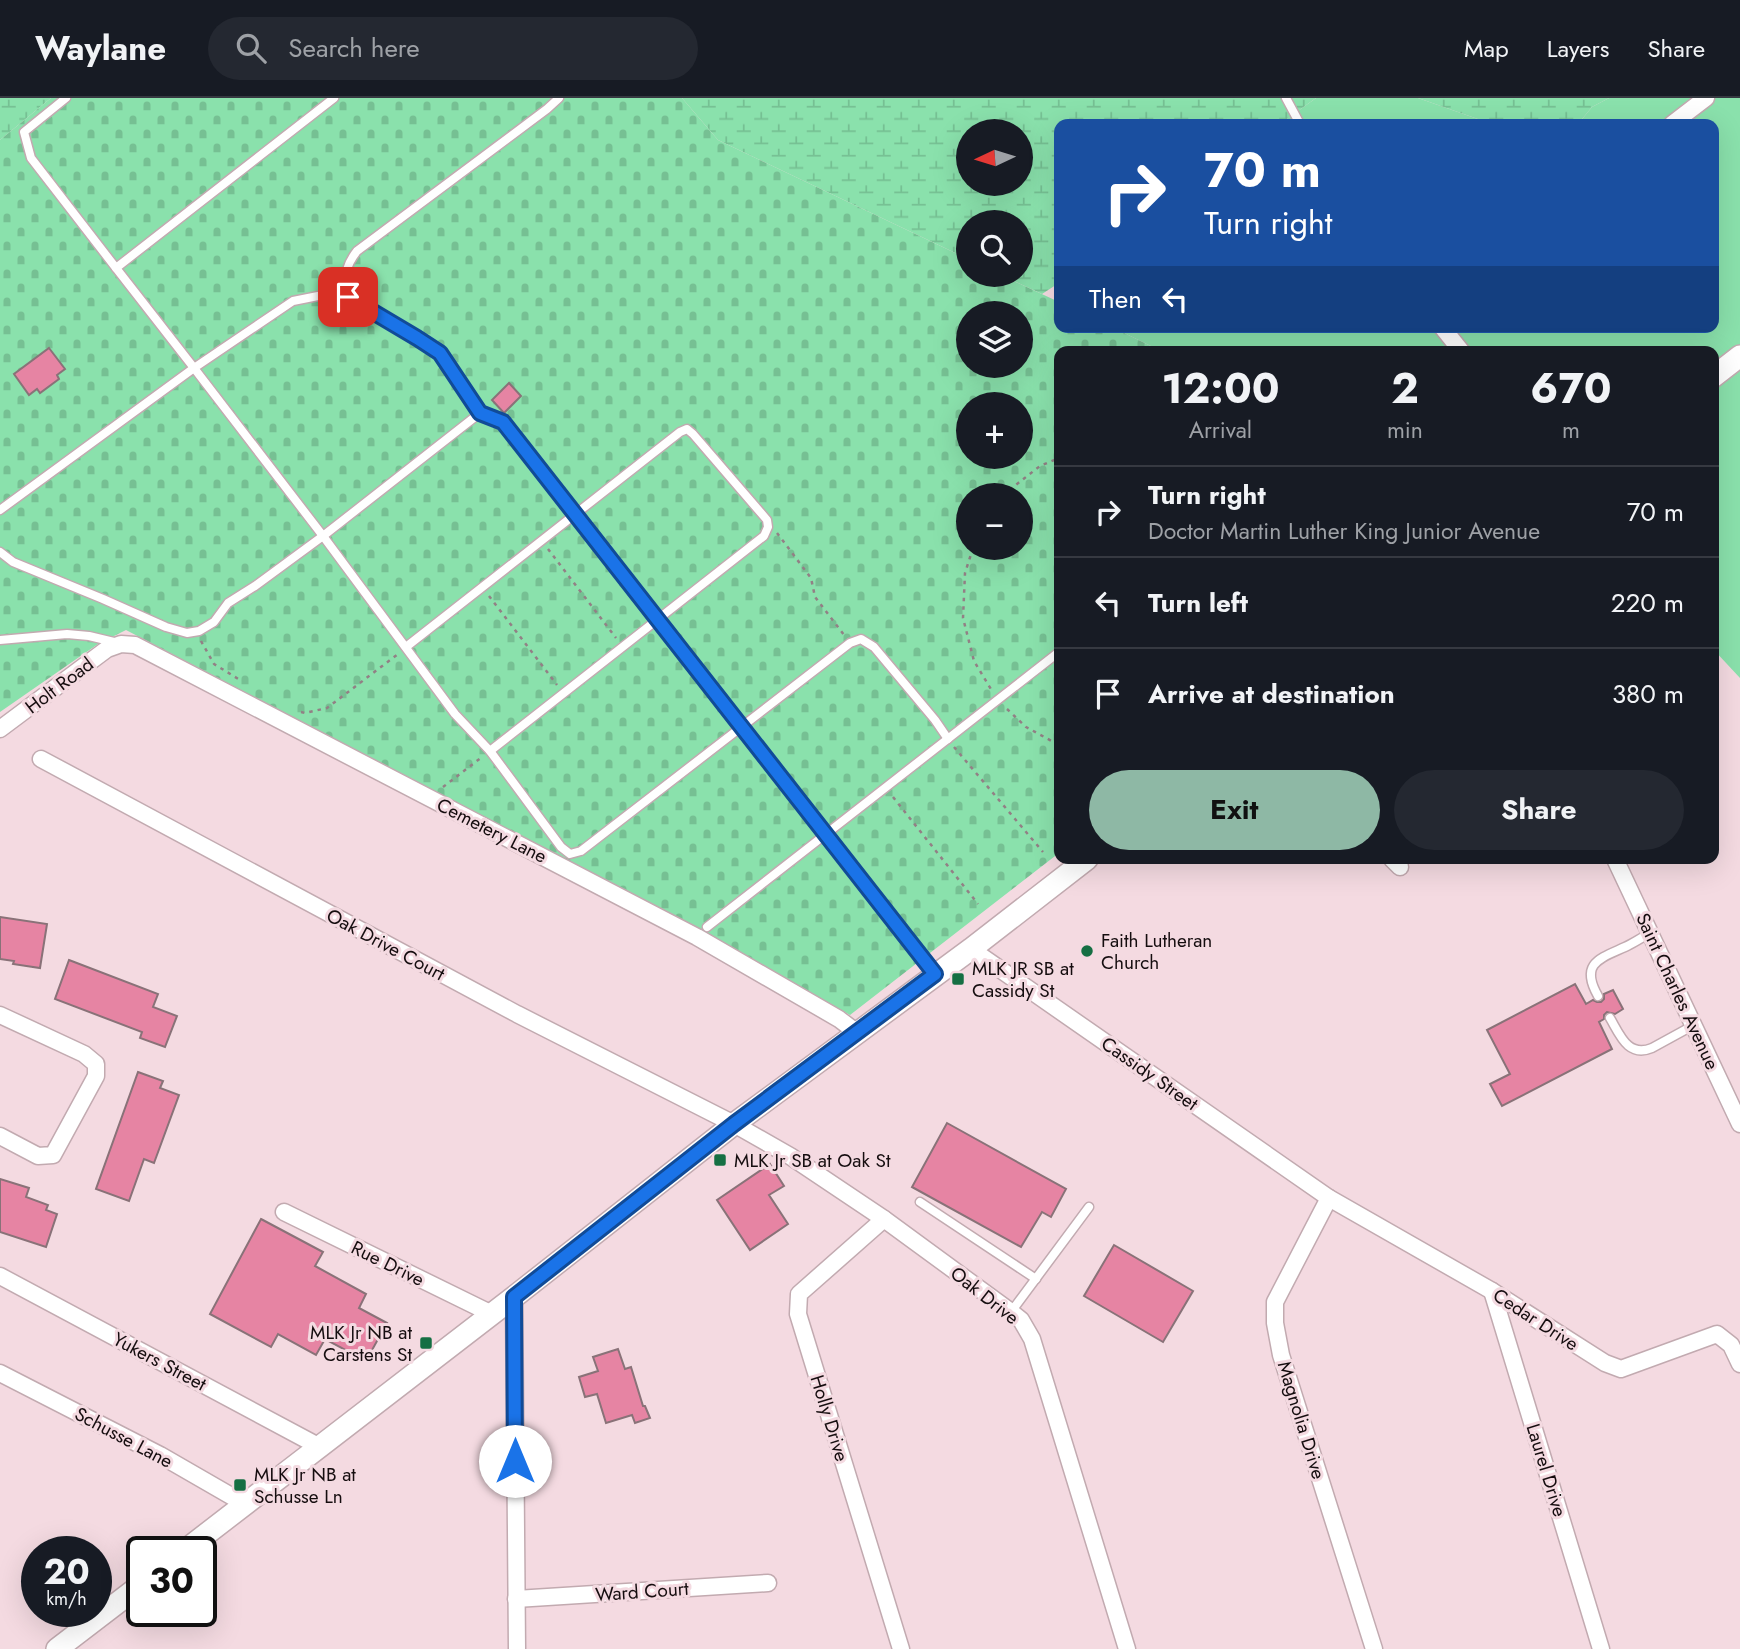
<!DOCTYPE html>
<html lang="en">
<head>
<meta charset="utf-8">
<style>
	body { margin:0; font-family:Jost,sans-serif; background:#242831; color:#f1f3f6; height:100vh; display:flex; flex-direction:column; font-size:26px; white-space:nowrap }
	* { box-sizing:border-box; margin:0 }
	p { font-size:23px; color:#9ea1a6 }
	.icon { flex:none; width:38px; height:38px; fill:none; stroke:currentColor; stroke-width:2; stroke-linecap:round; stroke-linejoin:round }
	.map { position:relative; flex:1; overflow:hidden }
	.drawer { position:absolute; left:1054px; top:248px; width:665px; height:518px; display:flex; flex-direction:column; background:#171b24; border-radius:14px; box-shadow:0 7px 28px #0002 }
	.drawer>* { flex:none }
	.banner { position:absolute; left:1054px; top:21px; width:665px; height:214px; border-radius:14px; box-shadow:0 7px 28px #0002; background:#1a4fa0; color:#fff; overflow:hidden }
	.needle { width:46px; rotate:266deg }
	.controls { position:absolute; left:956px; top:21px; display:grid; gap:14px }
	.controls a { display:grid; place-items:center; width:77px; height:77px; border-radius:50%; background:#171b24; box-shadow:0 7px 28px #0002; font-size:35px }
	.speed { position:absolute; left:21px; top:1438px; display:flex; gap:14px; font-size:35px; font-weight:700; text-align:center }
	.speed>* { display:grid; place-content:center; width:91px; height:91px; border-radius:50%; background:#171b24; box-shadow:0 7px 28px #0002; line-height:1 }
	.speed small { font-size:18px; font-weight:400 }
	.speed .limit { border:4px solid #111; border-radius:10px; background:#fff; color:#111 }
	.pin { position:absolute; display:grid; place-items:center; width:60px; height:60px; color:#fff; margin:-30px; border-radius:14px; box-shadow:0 4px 10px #0006 }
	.me { position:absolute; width:77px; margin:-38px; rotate:0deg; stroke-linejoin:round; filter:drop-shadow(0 0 5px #0008) }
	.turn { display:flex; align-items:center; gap:24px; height:147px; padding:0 35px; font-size:32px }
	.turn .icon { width:91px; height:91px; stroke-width:2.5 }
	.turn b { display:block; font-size:49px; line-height:60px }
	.then { display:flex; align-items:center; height:66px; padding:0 35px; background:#0003; gap:14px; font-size:26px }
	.eta { display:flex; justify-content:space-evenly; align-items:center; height:119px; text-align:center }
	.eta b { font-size:42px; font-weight:700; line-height:49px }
	.button { display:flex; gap:14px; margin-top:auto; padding:14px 35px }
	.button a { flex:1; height:80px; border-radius:42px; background:#8eb8a5; color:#111; font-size:28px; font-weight:700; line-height:80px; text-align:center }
	.button a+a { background:#242831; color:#f1f3f6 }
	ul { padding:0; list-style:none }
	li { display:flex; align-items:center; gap:21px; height:91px; padding:0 35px; border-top:2px solid #363941 }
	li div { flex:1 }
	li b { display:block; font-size:26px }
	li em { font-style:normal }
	header { display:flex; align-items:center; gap:42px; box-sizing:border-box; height:98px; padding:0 35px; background:#171b24; border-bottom:2px solid #363941 }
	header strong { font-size:33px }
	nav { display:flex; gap:38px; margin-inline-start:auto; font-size:24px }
	.search { width:490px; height:63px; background:#242831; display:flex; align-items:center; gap:18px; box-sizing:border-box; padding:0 24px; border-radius:38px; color:#9ea1a6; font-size:26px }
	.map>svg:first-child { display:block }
	.grass { fill:#8ae1ac }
	.wetland { fill:url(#wetland-marsh); fill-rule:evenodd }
	.cemetery { fill:url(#cemetery-stones); fill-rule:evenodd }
	.building { fill:#e684a3; stroke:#897278; stroke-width:2 }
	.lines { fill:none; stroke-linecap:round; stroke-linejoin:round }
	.service-casing { stroke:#c2aab0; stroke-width:11 }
	.minor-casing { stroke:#c2aab0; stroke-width:19 }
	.secondary-casing { stroke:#c2aab0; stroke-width:24 }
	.path { stroke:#928085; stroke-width:2.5; stroke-dasharray:3.5 5; stroke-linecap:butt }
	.service { stroke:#fff; stroke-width:8 }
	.minor { stroke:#fff; stroke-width:16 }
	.secondary { stroke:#fff; stroke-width:21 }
	.route-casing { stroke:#114b97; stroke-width:18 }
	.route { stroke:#1a73e8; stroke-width:12 }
	.poi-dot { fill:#156f43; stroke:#f4dae1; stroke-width:2.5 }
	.labels { text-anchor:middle; stroke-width:6; stroke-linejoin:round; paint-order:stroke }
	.street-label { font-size:19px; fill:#150d0f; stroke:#f4dae1 }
	.poi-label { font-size:19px; fill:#150d0f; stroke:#f4dae1; text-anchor:start }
</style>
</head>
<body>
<header>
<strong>Waylane</strong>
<div class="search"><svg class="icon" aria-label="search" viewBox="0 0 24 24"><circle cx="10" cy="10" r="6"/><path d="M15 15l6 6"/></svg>Search here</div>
<nav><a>Map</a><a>Layers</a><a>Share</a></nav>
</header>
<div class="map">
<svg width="1740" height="1551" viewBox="0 0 1740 1551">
	<defs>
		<pattern id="wetland-marsh" width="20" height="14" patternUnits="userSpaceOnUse" patternTransform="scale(1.75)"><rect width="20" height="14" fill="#8ae1ac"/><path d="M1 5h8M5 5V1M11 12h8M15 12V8" fill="none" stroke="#76c093"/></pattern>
		<pattern id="cemetery-stones" width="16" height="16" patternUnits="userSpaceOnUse" patternTransform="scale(1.75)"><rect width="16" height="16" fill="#8ae1ac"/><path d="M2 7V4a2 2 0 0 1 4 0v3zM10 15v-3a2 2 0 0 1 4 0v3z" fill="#76c093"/></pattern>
	</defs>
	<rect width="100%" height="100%" fill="#f4dae1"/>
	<g class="grass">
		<polygon points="1316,0 1418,0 1492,26 1280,26"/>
		<polygon points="1609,0 1740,0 1740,580 1713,551 1713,254 1163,254 1112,229 1713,229 1713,26 1578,26 1592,9"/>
	</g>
	<g class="wetland">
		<polygon points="0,0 51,0 0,42"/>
		<path d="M682,0H1316L1280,26H1059V185L1042,196L1001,177H1020V124H968V161L718,42ZM968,33H1020V86H968Z"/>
		<polygon points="1418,0 1609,0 1592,9 1578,26 1492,26"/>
	</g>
	<path class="cemetery" d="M51,0H682L718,42L968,161V177H1001L1059,204V229H1112L1163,254H1059V755L850,917L692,828L126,532L98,546L0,614V42ZM968,215H1020V268H968ZM968,306H1020V359H968ZM968,397H1020V450H968Z"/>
	<g class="building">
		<polygon points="49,250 65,271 57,277 59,281 40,295 37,291 29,297 14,276"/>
		<polygon points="509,285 521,298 504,315 492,302"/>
		<polygon points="0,819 47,826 40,870 13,866 14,863 0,861"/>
		<polygon points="69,862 158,896 153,909 177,918 165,949 140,940 142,934 55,901"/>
		<polygon points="1575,886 1586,906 1593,902 1597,904 1601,904 1604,901 1604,896 1613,892 1623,911 1615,916 1607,914 1604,917 1604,921 1599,924 1612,951 1502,1008 1490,986 1510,976 1487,932"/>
		<polygon points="138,974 163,983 160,990 179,997 154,1065 144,1061 129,1103 96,1091"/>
		<polygon points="947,1025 1066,1091 1051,1119 1042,1114 1021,1149 912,1089"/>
		<polygon points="770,1066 784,1088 769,1097 788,1126 750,1152 717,1102"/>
		<polygon points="0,1081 29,1090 26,1099 48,1107 46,1112 57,1116 46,1149 0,1134"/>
		<polygon points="261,1121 323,1154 315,1168 366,1196 359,1210 387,1225 366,1263 325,1241 316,1257 278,1236 271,1249 210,1216"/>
		<polygon points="1114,1147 1193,1193 1163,1244 1084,1198"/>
		<polygon points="618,1251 625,1271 631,1269 643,1308 645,1308 650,1320 635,1325 632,1317 606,1325 597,1296 585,1299 579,1279 598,1273 593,1259"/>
	</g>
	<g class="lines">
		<defs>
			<g id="service">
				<polyline points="66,0 24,34 31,60 116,170"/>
				<polyline points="1286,0 1300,26"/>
				<path d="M348,199C342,181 346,167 357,153L547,11L559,0"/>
				<polyline points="480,315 440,255 417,240 348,199 323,197 293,203 194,270 323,438 455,616 490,653 561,749 570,756 581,753 850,545 861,541 874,549 935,622 948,641"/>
				<polyline points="0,412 194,270 116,170 334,0"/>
				<polyline points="0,454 13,464 103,501 166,529 187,535 199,533 214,524 228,505 255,488 323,438 480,315 503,324 935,876"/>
				<polyline points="0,542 67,536 89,538 114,544"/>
				<polyline points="406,549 680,334 687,331 693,336 767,422 768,429 764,438 490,653"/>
				<polyline points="707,829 1059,554"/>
				<path d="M1598,898C1579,865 1601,860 1625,849C1634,845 1642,839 1651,835"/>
				<path d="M1610,920C1620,937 1628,960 1652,950L1694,927"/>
				<polyline points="920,1104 1036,1181"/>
				<polyline points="1011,1214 1089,1109"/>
			</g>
			<g id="minor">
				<polyline points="1672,26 1706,0"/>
				<polyline points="1442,229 1462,254"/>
				<polyline points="0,631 107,551 121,546 135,547 697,839 839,921 856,934"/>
				<polyline points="41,661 517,916 734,1026 790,1058 884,1121 1011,1214 1021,1222 1032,1241 1127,1551"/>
				<polyline points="1392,761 1400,769"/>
				<polyline points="1615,761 1740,1026"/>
				<polyline points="971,851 1329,1100 1492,1193 1605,1265 1621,1271 1717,1236 1731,1247 1740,1266"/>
				<polyline points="0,917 84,956 96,966 96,978 53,1057 38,1058 0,1038"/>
				<polyline points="1329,1100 1275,1204 1275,1225 1281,1257 1374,1551"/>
				<polyline points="284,1114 492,1216"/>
				<polyline points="884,1121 799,1196 798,1216 901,1551"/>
				<polyline points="0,1178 320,1349"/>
				<polyline points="1492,1193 1601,1551"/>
				<polyline points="514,1199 517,1551"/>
				<polyline points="0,1275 160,1357 245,1406"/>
				<polyline points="516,1501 768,1485"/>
			</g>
			<g id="secondary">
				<polyline points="1713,279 1740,258"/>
				<polyline points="183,1454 514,1199 734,1026 971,851 1087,761"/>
				<polyline points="57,1551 142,1486"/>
			</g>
		</defs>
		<use href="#service" class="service-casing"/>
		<use href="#minor" class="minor-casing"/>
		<use href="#secondary" class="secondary-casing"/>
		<g class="path">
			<polyline points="1003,397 1040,368 1059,360"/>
			<polyline points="777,435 811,480 815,499 844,537"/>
			<polyline points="973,450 965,475 963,520 974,563 992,593"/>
			<polyline points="548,451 616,540"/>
			<polyline points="489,498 557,587"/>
			<polyline points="201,543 214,566 240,582"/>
			<polyline points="1007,611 1026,629 1059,647"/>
			<polyline points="301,614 305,615 327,610 398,556"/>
			<polyline points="954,649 1043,754"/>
			<polyline points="443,689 482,659"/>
			<polyline points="893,699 978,806"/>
		</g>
		<use href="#service" class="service"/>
		<use href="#minor" class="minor"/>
		<use href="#secondary" class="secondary"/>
	</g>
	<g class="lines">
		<defs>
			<polyline id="route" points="348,199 417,240 440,255 480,315 503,324 935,876 734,1026 514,1199 515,1363"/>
		</defs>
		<use href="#route" class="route-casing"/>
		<use href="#route" class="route"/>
	</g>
	<g class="poi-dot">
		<circle cx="1087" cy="853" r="7"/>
		<rect x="951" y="874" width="14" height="14" rx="3.5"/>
		<rect x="713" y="1055" width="14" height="14" rx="3.5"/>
		<rect x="419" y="1238" width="14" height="14" rx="3.5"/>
		<rect x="233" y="1380" width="14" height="14" rx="3.5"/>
	</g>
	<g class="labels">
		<g class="street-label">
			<text transform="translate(59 587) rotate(-37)" y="7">Holt Road</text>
			<text transform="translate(492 732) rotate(27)" y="7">Cemetery Lane</text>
			<text transform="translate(386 846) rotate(28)" y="7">Oak Drive Court</text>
			<text transform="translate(1678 893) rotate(65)" y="7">Saint Charles Avenue</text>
			<text transform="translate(1150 975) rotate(35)" y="7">Cassidy Street</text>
			<text transform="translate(388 1165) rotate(26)" y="7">Rue Drive</text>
			<text transform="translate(985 1197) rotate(38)" y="7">Oak Drive</text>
			<text transform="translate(1536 1221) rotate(33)" y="7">Cedar Drive</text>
			<text transform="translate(160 1263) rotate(28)" y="7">Yukers Street</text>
			<text transform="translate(830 1320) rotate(73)" y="7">Holly Drive</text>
			<text transform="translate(1302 1322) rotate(73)" y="7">Magnolia Drive</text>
			<text transform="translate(124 1339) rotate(28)" y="7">Schusse Lane</text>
			<text transform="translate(1547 1372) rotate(73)" y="7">Laurel Drive</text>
			<text transform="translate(642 1493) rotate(-4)" y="7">Ward Court</text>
		</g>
		<g class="poi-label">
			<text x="1101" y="849">Faith Lutheran<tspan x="1101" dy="22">Church</tspan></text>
			<text x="972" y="877">MLK JR SB at<tspan x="972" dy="22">Cassidy St</tspan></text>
			<text x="734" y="1069">MLK Jr SB at Oak St</text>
			<text x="412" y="1241" text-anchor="end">MLK Jr NB at<tspan x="412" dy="22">Carstens St</tspan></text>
			<text x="254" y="1383">MLK Jr NB at<tspan x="254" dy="22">Schusse Ln</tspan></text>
		</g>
	</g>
</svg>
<div class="controls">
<a><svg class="needle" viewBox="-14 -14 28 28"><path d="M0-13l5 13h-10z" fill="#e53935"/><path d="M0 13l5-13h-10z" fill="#9ea1a6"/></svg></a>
<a><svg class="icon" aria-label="search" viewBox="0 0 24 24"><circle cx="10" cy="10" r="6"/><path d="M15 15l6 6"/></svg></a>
<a><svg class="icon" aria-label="layers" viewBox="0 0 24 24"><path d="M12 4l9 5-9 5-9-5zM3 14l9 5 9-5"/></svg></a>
<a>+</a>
<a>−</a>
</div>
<div class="speed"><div>20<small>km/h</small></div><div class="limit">30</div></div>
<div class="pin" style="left:348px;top:199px;background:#d93025"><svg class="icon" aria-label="arrive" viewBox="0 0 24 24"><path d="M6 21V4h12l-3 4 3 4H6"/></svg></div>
<svg class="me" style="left:515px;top:1363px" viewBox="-20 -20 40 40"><circle r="19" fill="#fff"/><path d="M0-13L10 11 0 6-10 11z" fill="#1a73e8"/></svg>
<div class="banner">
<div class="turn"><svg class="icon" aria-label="right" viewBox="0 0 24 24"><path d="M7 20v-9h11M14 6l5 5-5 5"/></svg><div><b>70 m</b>Turn right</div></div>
<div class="then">Then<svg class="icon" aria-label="left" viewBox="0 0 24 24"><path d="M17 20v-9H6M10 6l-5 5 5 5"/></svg></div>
</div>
<section class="drawer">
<div class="eta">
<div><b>12:00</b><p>Arrival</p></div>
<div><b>2</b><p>min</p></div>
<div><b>670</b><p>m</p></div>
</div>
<ul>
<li><svg class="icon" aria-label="right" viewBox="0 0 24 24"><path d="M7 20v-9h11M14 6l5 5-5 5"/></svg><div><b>Turn right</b><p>Doctor Martin Luther King Junior Avenue</p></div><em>70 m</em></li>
<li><svg class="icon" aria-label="left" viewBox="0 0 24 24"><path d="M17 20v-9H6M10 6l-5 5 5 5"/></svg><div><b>Turn left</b></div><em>220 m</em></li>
<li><svg class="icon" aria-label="arrive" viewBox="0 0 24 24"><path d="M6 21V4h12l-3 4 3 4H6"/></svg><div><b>Arrive at destination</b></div><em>380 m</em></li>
</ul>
<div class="button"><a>Exit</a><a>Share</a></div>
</section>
</div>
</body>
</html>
